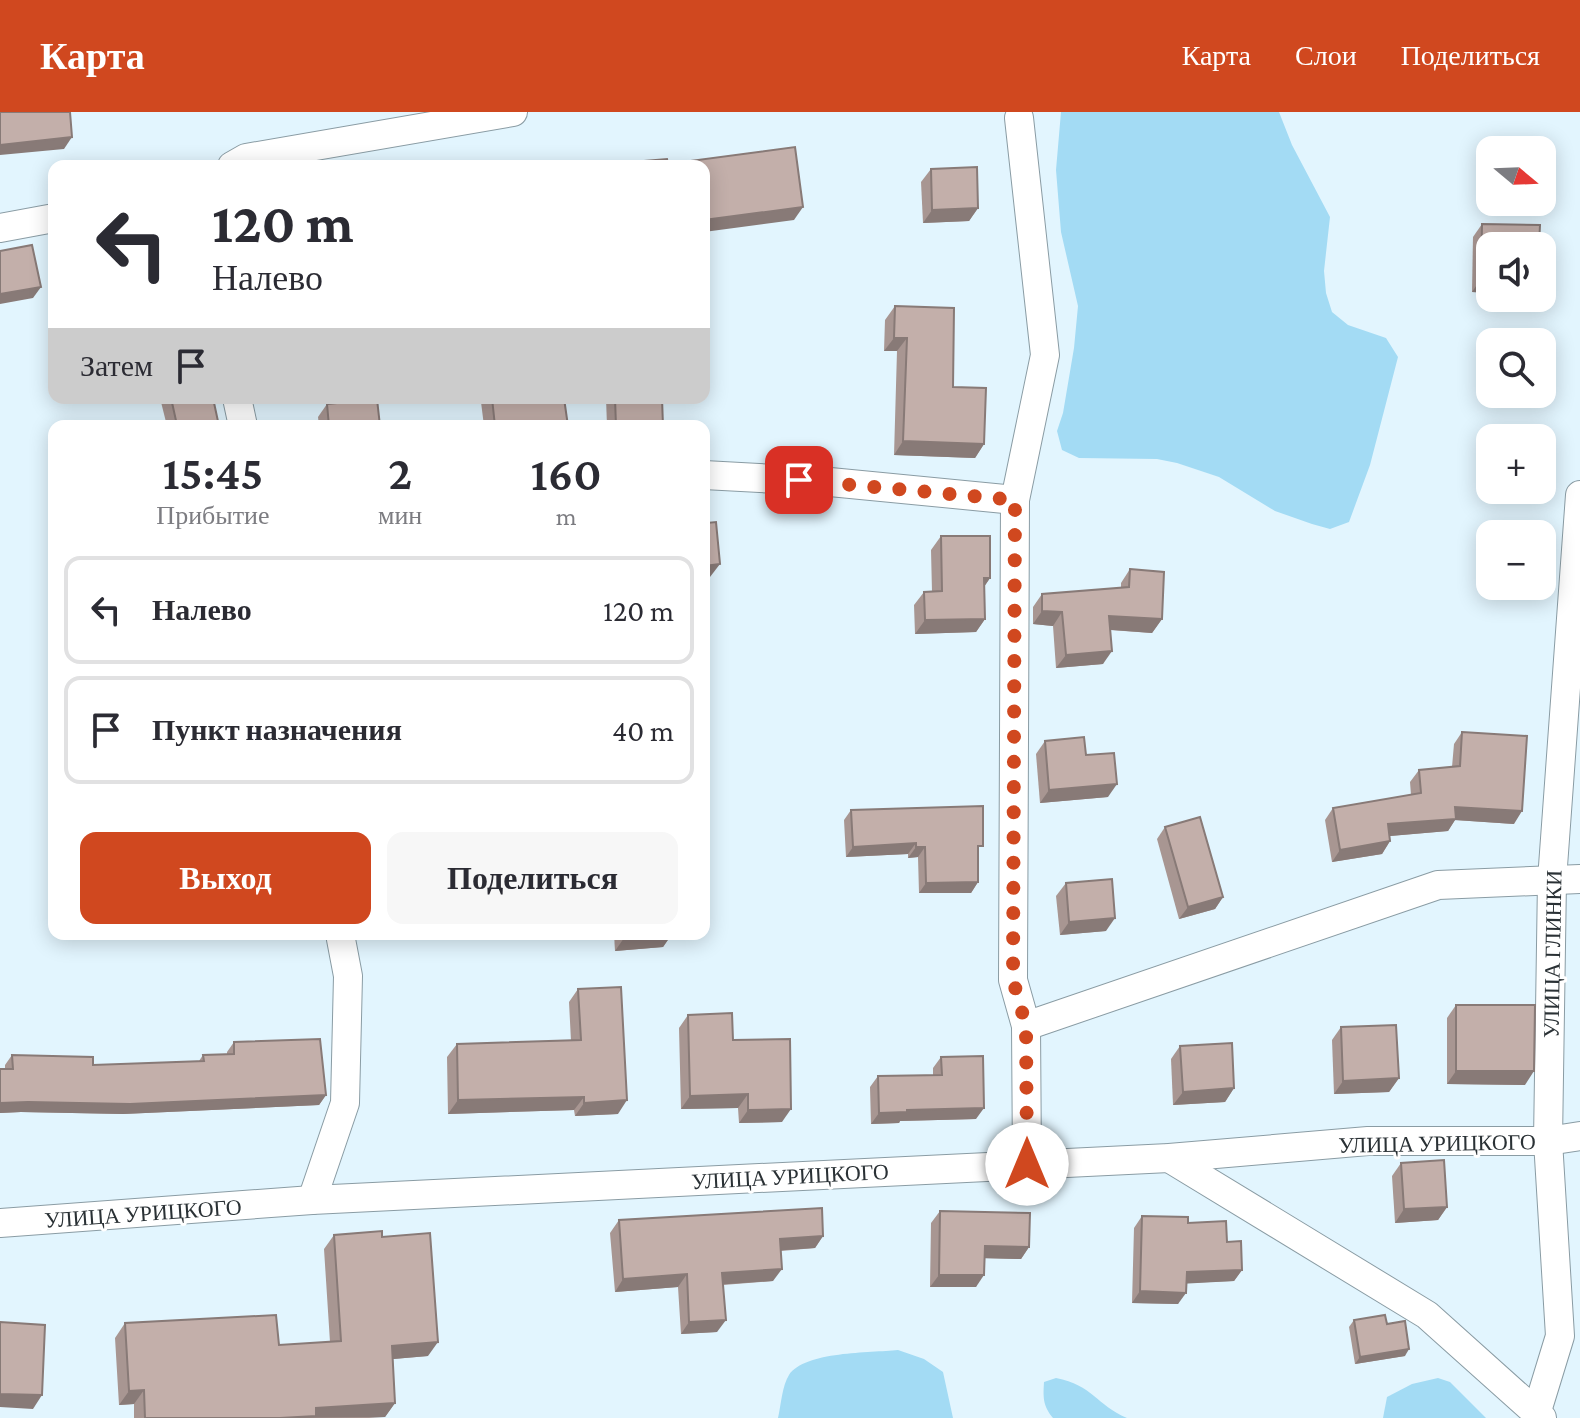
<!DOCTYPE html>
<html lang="ru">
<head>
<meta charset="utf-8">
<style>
	body { margin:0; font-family:"Crimson Pro",serif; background:#f7f7f7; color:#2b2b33; height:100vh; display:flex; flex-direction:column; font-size:30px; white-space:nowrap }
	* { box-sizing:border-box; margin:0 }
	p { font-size:26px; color:#7c7c81 }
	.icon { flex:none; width:44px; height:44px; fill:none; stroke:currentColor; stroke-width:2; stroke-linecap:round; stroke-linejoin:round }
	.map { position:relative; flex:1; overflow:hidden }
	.panel { position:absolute; left:48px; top:308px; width:662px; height:520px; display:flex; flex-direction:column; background:#fff; border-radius:16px; box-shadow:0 4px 20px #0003 }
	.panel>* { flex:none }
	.banner { position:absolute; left:48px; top:48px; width:662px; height:244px; border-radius:16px; box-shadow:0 4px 20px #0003; background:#fff; color:#2b2b33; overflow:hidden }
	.needle { width:52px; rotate:109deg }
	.tools { position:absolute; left:1476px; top:24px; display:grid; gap:16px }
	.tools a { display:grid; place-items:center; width:80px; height:80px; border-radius:16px; background:#fff; box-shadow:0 4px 20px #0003; font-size:40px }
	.pin { position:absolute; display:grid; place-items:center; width:68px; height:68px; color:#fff; margin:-34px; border-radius:16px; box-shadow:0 4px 12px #0006 }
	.me { position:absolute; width:88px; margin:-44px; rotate:0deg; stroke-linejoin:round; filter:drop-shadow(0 0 6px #0008) }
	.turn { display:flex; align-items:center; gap:28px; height:168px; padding:0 32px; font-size:36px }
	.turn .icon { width:104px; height:104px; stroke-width:2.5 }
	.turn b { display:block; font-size:56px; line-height:68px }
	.then { display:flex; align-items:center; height:76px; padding:0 32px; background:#0003; gap:16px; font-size:30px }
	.eta { display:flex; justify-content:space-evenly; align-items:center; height:136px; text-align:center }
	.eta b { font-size:48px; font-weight:600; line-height:56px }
	.button { display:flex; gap:16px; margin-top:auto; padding:16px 32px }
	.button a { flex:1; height:92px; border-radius:16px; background:#d0481f; color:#fff; font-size:32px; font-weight:600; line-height:92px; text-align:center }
	.button a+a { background:#f7f7f7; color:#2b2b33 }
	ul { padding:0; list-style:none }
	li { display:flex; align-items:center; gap:24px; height:108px; margin:0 16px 12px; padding:0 16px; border:4px solid #e1e1e2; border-radius:16px }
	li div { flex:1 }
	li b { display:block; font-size:30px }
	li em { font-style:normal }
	header { display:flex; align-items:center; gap:48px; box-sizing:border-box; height:112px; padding:0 40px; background:#d0481f; color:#fff }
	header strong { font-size:38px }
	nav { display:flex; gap:44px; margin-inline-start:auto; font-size:28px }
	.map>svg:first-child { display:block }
	.green { fill:#a3dbf4 }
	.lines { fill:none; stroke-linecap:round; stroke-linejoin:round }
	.street-casing { stroke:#8a9ca4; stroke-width:30 }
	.street { stroke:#fff; stroke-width:28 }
	.wall { fill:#a89692 }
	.shaded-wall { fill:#887a77 }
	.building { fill:#c3afaa; stroke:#887a77; stroke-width:2 }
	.route { stroke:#d0481f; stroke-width:14; stroke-dasharray:0 25.2 }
	.labels { text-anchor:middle; stroke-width:6; stroke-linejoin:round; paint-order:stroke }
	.street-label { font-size:22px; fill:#2a3135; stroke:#fff }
</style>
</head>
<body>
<header>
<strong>Карта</strong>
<nav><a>Карта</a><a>Слои</a><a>Поделиться</a></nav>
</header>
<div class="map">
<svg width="1580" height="1306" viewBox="0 0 1580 1306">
	<rect width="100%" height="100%" fill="#e2f5fe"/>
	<g class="green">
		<polygon points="1061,0 1279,0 1292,33 1330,105 1324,159 1326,181 1332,200 1348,213 1386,226 1398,245 1370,353 1349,410 1330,417 1312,412 1275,399 1219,365 1177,351 1157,347 1079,346 1062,338 1057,319 1063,301 1074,236 1078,194 1061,120 1056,58"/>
		<path d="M898,1238L924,1247L943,1260L953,1306H778C781,1293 782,1274 789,1263C805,1239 870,1241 898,1238Z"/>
		<path d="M1056,1266C1093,1273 1096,1293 1127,1306H1053C1043,1294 1043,1286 1044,1270Z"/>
		<polygon points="1438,1266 1450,1270 1486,1306 1383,1306 1387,1285 1412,1272"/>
	</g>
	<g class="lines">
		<defs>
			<g id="street">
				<polyline points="1019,6 1045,243 1015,388 1013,868 1026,914 1027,1052"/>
				<polyline points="232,54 246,46 513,0"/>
				<polyline points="0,116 54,106"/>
				<polyline points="237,286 243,314"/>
				<polyline points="704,363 830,370 1015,388"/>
				<polyline points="1026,914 1438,773 1580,767"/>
				<polyline points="1169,1046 1427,1203 1542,1306"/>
				<polyline points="312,1088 345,991 348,864 340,822"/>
				<polyline points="0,1111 312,1088 1169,1046 1368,1029 1548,1029 1580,1024"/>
				<polyline points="1537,1299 1560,1224 1548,1029 1552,768 1580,383"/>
			</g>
		</defs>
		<use href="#street" class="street-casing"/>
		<use href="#street" class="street"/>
	</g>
	<g class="wall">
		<polygon points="931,57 978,96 969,109 923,111 921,70"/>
		<polygon points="1482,112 1490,134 1490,181 1472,180 1473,125"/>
		<polygon points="895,194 953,275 984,332 975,346 894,343 897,239 884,239 885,208"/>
		<polygon points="160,286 213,286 219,314 167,314"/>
		<polygon points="483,286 564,286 568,314 484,314 481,290"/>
		<polygon points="606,286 662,286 663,314 607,314"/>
		<polygon points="327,292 380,314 319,314 318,305"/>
		<polygon points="941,424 990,466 984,475 985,507 976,520 915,522 914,493 924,480 932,480 931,438"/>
		<polygon points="1130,457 1162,507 1152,521 1110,518 1103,552 1056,556 1053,514 1033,512 1033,495 1042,482 1121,476 1121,471"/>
		<polygon points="1462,620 1514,712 1455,708 1448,719 1389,724 1390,729 1382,742 1332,750 1325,708 1333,696 1411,683 1410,670 1419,658 1452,655 1454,632"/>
		<polygon points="1045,629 1086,643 1108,685 1040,691 1036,642"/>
		<polygon points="851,698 978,742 978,770 971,781 919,781 918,745 908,746 908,742 846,745 844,708"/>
		<polygon points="1165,715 1223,785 1215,797 1179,807 1157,727"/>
		<polygon points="1066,771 1106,819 1060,823 1056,784"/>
		<polygon points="614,822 672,822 663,835 615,839"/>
		<polygon points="578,877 618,1002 575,1004 574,998 448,1002 447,945 457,932 571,929 569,890"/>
		<polygon points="1456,893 1525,973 1447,972 1447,906"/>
		<polygon points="688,903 733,928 782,1010 739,1011 738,996 681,997 679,916"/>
		<polygon points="1341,915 1399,966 1389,980 1334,982 1332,928"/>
		<polygon points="234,930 326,983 319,993 123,1002 21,1000 0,1001 0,957 5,957 5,953 12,943 93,953 199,949 203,943 227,942 227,940"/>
		<polygon points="1180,934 1234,976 1225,990 1173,993 1171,947"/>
		<polygon points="941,945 976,1007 900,1009 899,1011 871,1012 870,975 878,964 933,963 933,956"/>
		<polygon points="1401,1051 1447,1095 1438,1108 1395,1111 1392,1064"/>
		<polygon points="940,1099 1029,1135 1021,1147 984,1146 976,1175 930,1175 931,1111"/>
		<polygon points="1142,1104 1188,1111 1227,1130 1242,1158 1234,1169 1186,1171 1178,1192 1132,1191 1134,1116"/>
		<polygon points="619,1108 823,1124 815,1136 781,1139 773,1169 723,1173 717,1220 681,1222 678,1175 615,1180 610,1121"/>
		<polygon points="334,1123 382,1125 428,1244 393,1247 395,1291 385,1305 369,1306 134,1306 134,1292 119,1293 115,1226 125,1211 279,1233 330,1230 324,1137"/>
		<polygon points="1354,1208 1387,1212 1405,1244 1355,1252 1349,1215"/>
	</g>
	<g class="shaded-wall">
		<polygon points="72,25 64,37 0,43 0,33"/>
		<polygon points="803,95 794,108 704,120 704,108"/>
		<polygon points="978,96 969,109 923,111 932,98"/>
		<polygon points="1481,167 1490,167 1490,181 1472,180"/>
		<polygon points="41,175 33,186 0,192 0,182"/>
		<polygon points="894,226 907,226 897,239 884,239"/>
		<polygon points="903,329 984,332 975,346 894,343"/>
		<polygon points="720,452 710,465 704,466 704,454"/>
		<polygon points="984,466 990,466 981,479"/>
		<polygon points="1042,499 1062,500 1053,514 1033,512"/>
		<polygon points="1109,504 1162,507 1152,521 1100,517"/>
		<polygon points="985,507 976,520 915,522 925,508"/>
		<polygon points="1112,539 1103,552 1056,556 1066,543"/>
		<polygon points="1117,672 1108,685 1040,691 1049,678"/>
		<polygon points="1455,695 1522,699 1514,712 1455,708 1448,719 1379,725 1388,712"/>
		<polygon points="1390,729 1382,742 1332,750 1340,738"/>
		<polygon points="916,731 908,742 846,745 853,735"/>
		<polygon points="916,735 925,735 918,745 908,746"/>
		<polygon points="978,770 971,781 919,781 926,771"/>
		<polygon points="1223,785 1215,797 1179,807 1188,795"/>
		<polygon points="1115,806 1106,819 1060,823 1069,810"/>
		<polygon points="666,822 672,822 663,835 615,839 624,826"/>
		<polygon points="1456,959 1534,959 1525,973 1447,972"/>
		<polygon points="1399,966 1389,980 1334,982 1343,969"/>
		<polygon points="1234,976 1225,990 1173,993 1183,980"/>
		<polygon points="748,982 738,996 681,997 690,984"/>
		<polygon points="326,983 319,993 123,1002 21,1000 0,1001 0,991"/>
		<polygon points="584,985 574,998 448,1002 458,988"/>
		<polygon points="627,988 618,1002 575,1004 584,991"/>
		<polygon points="984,996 976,1007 900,1009 899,1011 871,1012 879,1001 907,998"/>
		<polygon points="791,997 782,1010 739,1011 748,998"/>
		<polygon points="1447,1095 1438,1108 1395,1111 1404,1097"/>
		<polygon points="823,1124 815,1136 771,1139 780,1127"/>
		<polygon points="985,1134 1029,1135 1021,1147 976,1146"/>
		<polygon points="782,1157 773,1169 714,1173 722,1161"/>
		<polygon points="1242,1158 1234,1169 1179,1172 1187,1160"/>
		<polygon points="687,1162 678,1175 615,1180 623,1167"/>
		<polygon points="939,1163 984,1163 976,1175 930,1175"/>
		<polygon points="1140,1179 1186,1181 1178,1192 1132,1191"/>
		<polygon points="726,1208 717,1220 681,1222 689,1210"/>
		<polygon points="438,1230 428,1244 382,1248 392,1234"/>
		<polygon points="1409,1237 1405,1244 1355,1252 1360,1245"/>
		<polygon points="144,1278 134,1292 119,1293 129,1279"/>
		<polygon points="0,1282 42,1283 33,1297 0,1295"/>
		<polygon points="395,1291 385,1305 280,1306 316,1296"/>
	</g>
	<g class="building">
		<polygon points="0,0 70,0 72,25 0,33"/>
		<polygon points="795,35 803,95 704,108 704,54 634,54 633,50 667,47 668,52"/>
		<polygon points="977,55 978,96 932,98 931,57"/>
		<polygon points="1482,112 1540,113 1539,134 1490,134 1490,167 1481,167"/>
		<polygon points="32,133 41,175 0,182 0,139"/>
		<polygon points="895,194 954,196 953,275 986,276 984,332 903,329 907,226 894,226"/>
		<polygon points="171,286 213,286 219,314 174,314 177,313"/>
		<polygon points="492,286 564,286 568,314 495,314"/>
		<polygon points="615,286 662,286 663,314 616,314"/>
		<polygon points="377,287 380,314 329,314 327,292"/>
		<polygon points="704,390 707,411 716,410 720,452 704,454"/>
		<polygon points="941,424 990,424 990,466 984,466 985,507 925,508 924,480 942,479"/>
		<polygon points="1130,457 1164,460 1162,507 1109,504 1112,539 1066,543 1062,500 1042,499 1042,482 1129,475"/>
		<polygon points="1462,620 1527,624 1522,699 1455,695 1456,707 1388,712 1390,729 1340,738 1333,696 1421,681 1419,658 1460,654"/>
		<polygon points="1084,625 1086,643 1114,641 1117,672 1049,678 1045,629"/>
		<polygon points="983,694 983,734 978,734 978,770 926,771 925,735 916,735 916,731 853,735 851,698"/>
		<polygon points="1200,705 1223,785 1188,795 1165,715"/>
		<polygon points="1112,767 1115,806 1069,810 1066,771"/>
		<polygon points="624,822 666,822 624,826"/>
		<polygon points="621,875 627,988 584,991 584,985 458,988 457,932 581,928 578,877"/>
		<polygon points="1456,893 1535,893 1534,959 1456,959"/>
		<polygon points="732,901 733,928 790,927 791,997 748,998 748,982 690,984 688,903"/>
		<polygon points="1396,913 1399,966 1343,969 1341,915"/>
		<polygon points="320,927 326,983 130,992 28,990 0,991 0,957 13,957 12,943 93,945 93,953 204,949 203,943 234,942 234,930"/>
		<polygon points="1232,931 1234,976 1183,980 1180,934"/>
		<polygon points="983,944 984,996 907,998 907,1000 879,1001 878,964 942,963 941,945"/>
		<polygon points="1444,1048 1447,1095 1404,1097 1401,1051"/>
		<polygon points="822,1096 823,1124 780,1127 782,1157 722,1161 726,1208 689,1210 687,1162 623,1167 619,1108"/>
		<polygon points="940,1099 1030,1101 1029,1135 985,1134 984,1163 939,1163"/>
		<polygon points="1142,1104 1188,1105 1188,1111 1226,1109 1227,1130 1241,1129 1242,1158 1187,1160 1186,1181 1140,1179"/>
		<polygon points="382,1119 382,1125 430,1121 438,1230 392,1234 395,1291 316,1296 316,1304 280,1306 145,1306 144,1278 129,1279 125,1211 276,1203 279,1233 341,1229 334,1123"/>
		<polygon points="1385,1203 1387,1212 1405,1209 1409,1237 1360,1245 1354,1208"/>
		<polygon points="0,1210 45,1213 42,1283 0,1282"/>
	</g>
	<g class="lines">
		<polyline class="route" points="799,368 1015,388 1013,868 1026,914 1027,1052"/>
	</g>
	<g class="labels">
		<g class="street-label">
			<text transform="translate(1552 842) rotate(-89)" y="8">УЛИЦА ГЛИНКИ</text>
			<text transform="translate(1437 1031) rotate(-1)" y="8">УЛИЦА УРИЦКОГО</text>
			<text transform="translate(790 1064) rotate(-3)" y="8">УЛИЦА УРИЦКОГО</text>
			<text transform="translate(143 1101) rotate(-4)" y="8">УЛИЦА УРИЦКОГО</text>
		</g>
	</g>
</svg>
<div class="tools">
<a><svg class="needle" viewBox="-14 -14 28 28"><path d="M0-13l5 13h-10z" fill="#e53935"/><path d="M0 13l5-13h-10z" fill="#7c7c81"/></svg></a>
<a><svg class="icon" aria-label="sound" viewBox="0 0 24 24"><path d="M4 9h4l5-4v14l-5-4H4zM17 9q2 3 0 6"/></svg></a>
<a><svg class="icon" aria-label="search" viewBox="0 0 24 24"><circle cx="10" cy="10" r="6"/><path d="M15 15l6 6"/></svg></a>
<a>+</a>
<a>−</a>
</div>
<div class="pin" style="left:799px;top:368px;background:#d93025"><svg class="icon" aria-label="arrive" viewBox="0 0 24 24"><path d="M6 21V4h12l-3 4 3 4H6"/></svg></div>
<svg class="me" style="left:1027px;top:1052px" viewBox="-20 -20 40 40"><circle r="19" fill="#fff"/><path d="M0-13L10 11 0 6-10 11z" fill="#d0481f"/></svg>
<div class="banner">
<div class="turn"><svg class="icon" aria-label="left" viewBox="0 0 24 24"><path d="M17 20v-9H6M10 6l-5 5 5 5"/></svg><div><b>120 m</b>Налево</div></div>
<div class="then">Затем<svg class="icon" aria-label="arrive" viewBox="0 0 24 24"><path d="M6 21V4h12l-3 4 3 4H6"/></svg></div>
</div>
<section class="panel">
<div class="eta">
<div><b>15:45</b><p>Прибытие</p></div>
<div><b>2</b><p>мин</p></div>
<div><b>160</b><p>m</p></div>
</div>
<ul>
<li><svg class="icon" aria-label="left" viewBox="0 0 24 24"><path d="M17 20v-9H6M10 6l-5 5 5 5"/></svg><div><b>Налево</b></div><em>120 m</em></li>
<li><svg class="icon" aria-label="arrive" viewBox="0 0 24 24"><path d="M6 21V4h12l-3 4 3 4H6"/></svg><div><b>Пункт назначения</b></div><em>40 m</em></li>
</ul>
<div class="button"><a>Выход</a><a>Поделиться</a></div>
</section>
</div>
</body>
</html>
